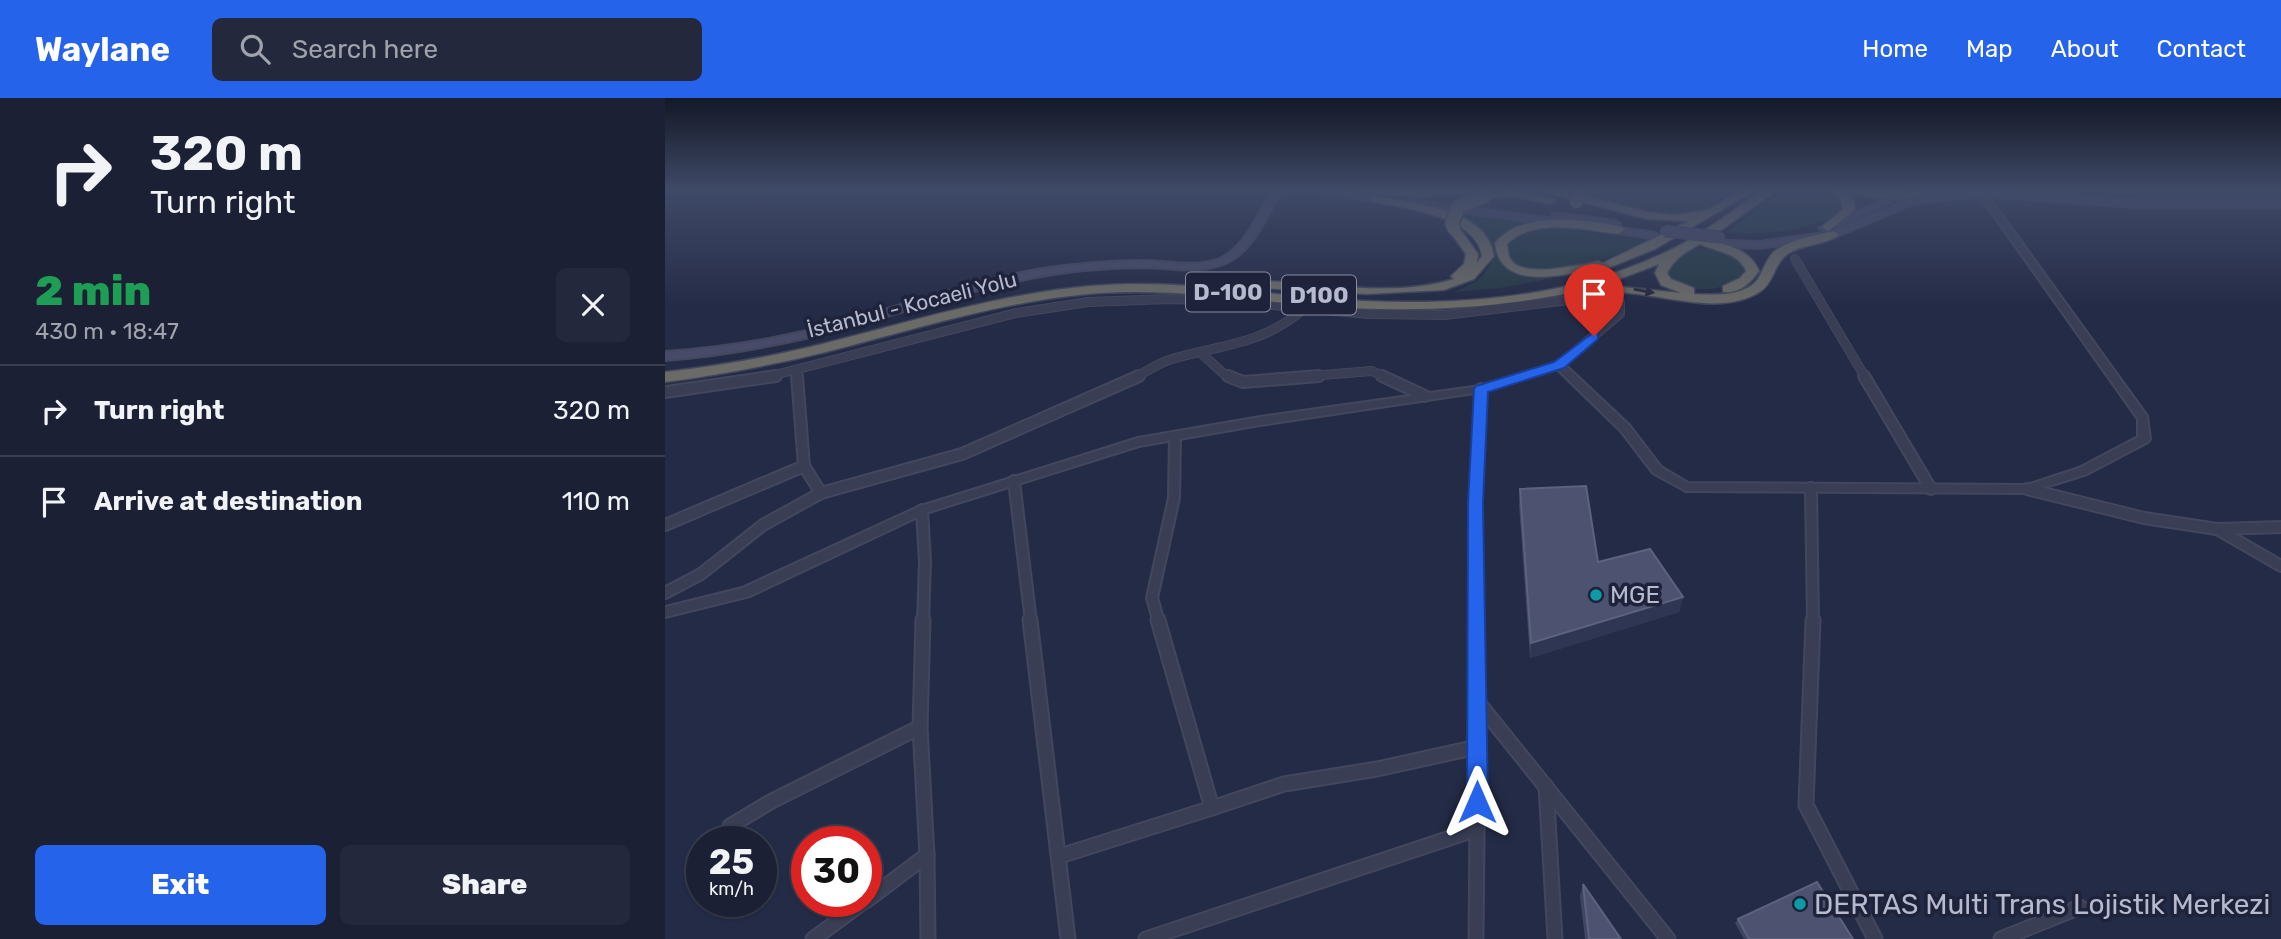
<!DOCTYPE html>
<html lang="en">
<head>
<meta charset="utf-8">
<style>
	body { margin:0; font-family:Rubik,sans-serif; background:#24283c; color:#f1f3f6; height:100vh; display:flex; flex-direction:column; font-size:26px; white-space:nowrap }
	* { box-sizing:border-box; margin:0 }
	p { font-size:23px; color:#a0a3ac }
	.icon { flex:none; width:38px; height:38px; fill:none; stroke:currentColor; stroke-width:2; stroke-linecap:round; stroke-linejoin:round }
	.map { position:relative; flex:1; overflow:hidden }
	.panel { display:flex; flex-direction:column; background:#1b2034; width:665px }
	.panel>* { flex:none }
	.banner { background:#1b2034; color:#f1f3f6; overflow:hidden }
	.speed { position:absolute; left:21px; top:728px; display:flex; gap:14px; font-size:35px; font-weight:700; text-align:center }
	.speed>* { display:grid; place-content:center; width:91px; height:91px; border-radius:50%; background:#1b2034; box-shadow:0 2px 5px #0004,0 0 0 2px #393e4f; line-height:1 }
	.speed small { font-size:18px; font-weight:400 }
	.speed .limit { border:10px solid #d22; background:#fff; color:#111 }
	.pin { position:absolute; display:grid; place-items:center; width:60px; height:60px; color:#fff; margin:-72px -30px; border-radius:50% 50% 50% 0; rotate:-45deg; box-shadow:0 0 7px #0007 }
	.pin .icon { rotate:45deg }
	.me { position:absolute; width:77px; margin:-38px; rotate:0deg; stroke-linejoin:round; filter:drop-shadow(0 0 5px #0008) }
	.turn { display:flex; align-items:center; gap:24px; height:147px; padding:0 35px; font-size:32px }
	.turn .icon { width:91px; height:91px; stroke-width:2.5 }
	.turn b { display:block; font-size:49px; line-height:60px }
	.round { display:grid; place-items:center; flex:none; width:74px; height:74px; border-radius:10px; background:#24283c }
	.summary { display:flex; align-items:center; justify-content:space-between; height:119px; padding:0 35px }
	h1 { font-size:42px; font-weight:800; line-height:52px; color:#1e9e55 }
	.button { display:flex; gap:14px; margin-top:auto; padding:14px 35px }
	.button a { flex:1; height:80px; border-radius:10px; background:#2563eb; color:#fff; font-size:28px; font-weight:800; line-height:80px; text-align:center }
	.button a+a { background:#24283c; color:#f1f3f6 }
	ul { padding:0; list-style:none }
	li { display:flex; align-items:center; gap:21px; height:91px; padding:0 35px; border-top:2px solid #393e4f }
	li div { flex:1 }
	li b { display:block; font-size:26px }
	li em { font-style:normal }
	header { display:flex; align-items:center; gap:42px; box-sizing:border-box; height:98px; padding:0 35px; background:#2563eb; color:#fff }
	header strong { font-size:33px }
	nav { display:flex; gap:38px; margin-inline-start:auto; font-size:24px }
	.search { width:490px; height:63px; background:#24283c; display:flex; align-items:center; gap:18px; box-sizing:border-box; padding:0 24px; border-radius:10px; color:#a0a3ac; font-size:26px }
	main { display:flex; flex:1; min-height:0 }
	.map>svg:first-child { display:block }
	.green { fill:#273b47 }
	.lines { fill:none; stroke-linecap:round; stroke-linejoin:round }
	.minor-far2-casing { stroke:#43475e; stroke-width:10 }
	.minor-far1-casing { stroke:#43475e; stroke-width:14 }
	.minor-casing { stroke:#43475e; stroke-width:17 }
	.tertiary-casing { stroke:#43475e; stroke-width:4 }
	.secondary-casing { stroke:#43475e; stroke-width:4 }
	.trunk-casing { stroke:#41465d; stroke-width:3 }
	.minor-far2 { stroke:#393e55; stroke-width:8 }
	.minor-far1 { stroke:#393e55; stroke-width:10 }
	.minor { stroke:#393e55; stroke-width:13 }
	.tertiary { fill:#393e55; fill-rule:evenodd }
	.secondary { fill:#474b69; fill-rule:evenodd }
	.trunk { fill:#6a6a66; fill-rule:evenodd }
	.secondary-bridge-casing { stroke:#43475e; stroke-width:13; stroke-linecap:butt }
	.trunk-bridge-casing { stroke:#41465d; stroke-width:16; stroke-linecap:butt }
	.secondary-bridge { stroke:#474b69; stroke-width:10 }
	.trunk-bridge { stroke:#6a6a66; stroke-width:13 }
	.wall { fill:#3f4664 }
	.shaded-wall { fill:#2f3653 }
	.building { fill:#4c526f; stroke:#5d627e; stroke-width:2 }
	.oneway { fill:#262a3f }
	.route { fill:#2563eb; stroke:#184099; stroke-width:2 }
	.culture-dot { fill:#0f9aa8; stroke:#1e233b; stroke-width:2.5 }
	.labels { text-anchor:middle; stroke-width:7; stroke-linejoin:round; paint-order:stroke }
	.far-street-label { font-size:21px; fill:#b7bace; stroke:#1e233b }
	.shield { fill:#1e233b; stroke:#898da2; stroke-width:2 }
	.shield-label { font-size:23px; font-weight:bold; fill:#b7bace }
	.poi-label { font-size:24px; fill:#b7bace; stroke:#1e233b; text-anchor:start }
	.near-poi-label { font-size:28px; fill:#b7bace; stroke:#1e233b; text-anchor:start }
</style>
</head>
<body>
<header>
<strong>Waylane</strong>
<div class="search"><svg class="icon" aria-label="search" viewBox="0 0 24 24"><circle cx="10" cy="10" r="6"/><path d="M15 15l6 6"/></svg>Search here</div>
<nav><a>Home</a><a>Map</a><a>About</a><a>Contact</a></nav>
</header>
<main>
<section class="panel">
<div class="banner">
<div class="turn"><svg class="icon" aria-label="right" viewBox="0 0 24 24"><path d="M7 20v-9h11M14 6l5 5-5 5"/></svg><div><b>320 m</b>Turn right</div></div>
</div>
<div class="summary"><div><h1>2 min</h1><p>430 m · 18:47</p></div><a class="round"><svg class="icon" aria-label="close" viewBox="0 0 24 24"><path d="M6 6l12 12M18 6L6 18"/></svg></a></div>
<ul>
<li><svg class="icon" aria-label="right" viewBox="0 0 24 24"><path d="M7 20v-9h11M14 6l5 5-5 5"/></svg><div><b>Turn right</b></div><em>320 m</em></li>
<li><svg class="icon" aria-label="arrive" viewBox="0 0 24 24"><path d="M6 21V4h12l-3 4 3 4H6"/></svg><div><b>Arrive at destination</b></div><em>110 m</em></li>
</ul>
<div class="button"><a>Exit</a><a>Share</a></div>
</section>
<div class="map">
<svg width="1616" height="841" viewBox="0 0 1616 841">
	<rect width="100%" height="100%" fill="#242b46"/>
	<g class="green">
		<polygon points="921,91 1072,91 1032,115 998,119 918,98"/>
		<path d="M1128,91H1162L1176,97L1182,111C1146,134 1102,136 1061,135L1109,100Z"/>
		<path d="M798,116L871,125L832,149C835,178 866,179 889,180L835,190L790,194C798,190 808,186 815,180C841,155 823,130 795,121Z"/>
		<path d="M883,129L982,142C947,160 877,189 843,160L840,147C850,134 867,131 883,129Z"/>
		<path d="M1036,150L1066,156L1083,169L1080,180C1054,192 1024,199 1002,177C1005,163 1022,151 1036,150Z"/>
	</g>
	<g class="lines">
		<defs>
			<g id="minor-far2">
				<polyline points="1130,161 1200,279"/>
				<polyline points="537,256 559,276 567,279"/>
				<polyline points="132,273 132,279"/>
				<polyline points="102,279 351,215 423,204 505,201 565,203 703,216 780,217 929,199 955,205 955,216 894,267"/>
				<path d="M470,279C481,274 492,266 504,262C556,246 595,248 639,211"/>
				<polyline points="633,279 707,273 720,279"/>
			</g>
			<g id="minor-far1">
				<polyline points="132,278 139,368 156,395"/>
				<polyline points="563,278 578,284 654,278"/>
				<polyline points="717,278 760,298"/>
				<polyline points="1199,278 1266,391"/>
				<polyline points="0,294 111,278"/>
				<polyline points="349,383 366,524"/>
				<polyline points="1146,390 1148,524"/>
				<polyline points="1362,391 1479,420 1552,431 1616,468"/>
				<polyline points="257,412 260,464 258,524"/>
				<polyline points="0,427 139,368"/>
				<polyline points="1552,431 1616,429"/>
				<polyline points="0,495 36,476 98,427 156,395 297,356 474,278"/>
				<polyline points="494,524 487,500 509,400 510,339"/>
				<polyline points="811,524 810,405 816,291"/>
			</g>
			<g id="minor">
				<polyline points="365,522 403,841"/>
				<polyline points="493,522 547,710 619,686 712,671 812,649"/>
				<polyline points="811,522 812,731"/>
				<polyline points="1148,522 1141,707 1210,841"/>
				<polyline points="812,603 1003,841"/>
				<polyline points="255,629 258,522"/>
				<polyline points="881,688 890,841"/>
				<polyline points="65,728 107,703 255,629 262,757 263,841"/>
				<polyline points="395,758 547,710"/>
				<polyline points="201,803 262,757"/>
				<polyline points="148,841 200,803"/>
				<polyline points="481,841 812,731 811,841"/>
				<polyline points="1336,841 1415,809"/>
			</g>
			<polygon id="tertiary" points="1310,91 1318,91 1482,318 1485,341 1483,344 1422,376 1362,395 1021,393 988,375 956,333 892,271 816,294 595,327 474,348 261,415 85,498 0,519 0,509 77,490 253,409 473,340 595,319 815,288 894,264 898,265 964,327 996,369 1023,385 1362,387 1414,370 1473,339 1473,321"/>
			<g id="secondary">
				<polygon points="652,91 671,91 725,100 730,103 725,106 656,94"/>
				<polygon points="1315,92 1471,103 1616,103 1616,109 1471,109 1315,98 1250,105 1168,140 1094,150 1041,148 1036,145 1041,142 1094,144 1166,134 1245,101 1275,95"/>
				<path d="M608,93L616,95C601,119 588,153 561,165C536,176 508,170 482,169C461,169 440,170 419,172C340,180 264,206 187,228C126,245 64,257 0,262V254C61,250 119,240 177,224C244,206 310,182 377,171C411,166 444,163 478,163C501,163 529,170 552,162C580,151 592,117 608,93Z"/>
				<polygon points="745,102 898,122 903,125 898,128 742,107 740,105"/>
				<polygon points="1218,102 1226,104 1162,132 1154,130"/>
				<polygon points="891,115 950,123 955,126 950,129 990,135 995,138 990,141 939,133 934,130 938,127 888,120 888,116"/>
			</g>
			<g id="trunk">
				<polygon points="683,91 815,91 809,94 753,99 689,94"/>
				<path d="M867,91H895L983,114L1011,117L1042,112L1078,91H1092L990,151L921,179L915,174C883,180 834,188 830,145C857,112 920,121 957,129L959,132L953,136C918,132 870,119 842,146C843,153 843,161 850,166C868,178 913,167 933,163L938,165L1024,123L982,121Z"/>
				<path d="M1100,91H1114L1042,142C1063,147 1085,151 1094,173C1086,185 1074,196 1058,194V188L1075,180L1081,173C1073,154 1051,154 1035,146C1021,154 1010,160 1002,175L1006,181L1029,190V196C1048,197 1083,199 1094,179C1100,169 1102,159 1111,152C1127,141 1149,138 1168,133L1174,137C1161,147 1139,146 1124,155C1109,164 1110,183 1096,193C1058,218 1004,198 963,195C952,194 929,199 923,191C835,211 745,215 655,208C578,202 501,189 423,196C334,204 248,232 161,254C107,267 54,277 0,284V274C53,268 105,259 157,246C245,224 333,196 425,188C501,181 576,193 652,200C773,210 905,205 1015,147C1045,131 1072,109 1100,91ZM994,166L990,175L996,187L1016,195L938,187Z"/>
				<path d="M1161,91C1171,91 1251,91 1257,95C1238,108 1201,98 1180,94L1188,100L1190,112L1163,133L1157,129L1178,111L1176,102Z"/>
				<polygon points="848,92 889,101 891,103 885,106 848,98 822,100 816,97 822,94"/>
				<path d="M711,98C749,106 822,110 829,158L809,181L779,192L702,196L597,190V184L602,183C662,186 731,199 789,181L786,178L799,166L801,156L783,131L789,127L793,128L813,156L812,165L817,158C811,117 740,111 707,103V99Z"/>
			</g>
		</defs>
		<use href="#minor-far2" class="minor-far2-casing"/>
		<use href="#minor-far1" class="minor-far1-casing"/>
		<use href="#minor" class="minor-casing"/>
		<use href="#tertiary" class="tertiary-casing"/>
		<use href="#secondary" class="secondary-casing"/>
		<use href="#trunk" class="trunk-casing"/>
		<use href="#minor-far2" class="minor-far2"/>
		<use href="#minor-far1" class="minor-far1"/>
		<use href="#minor" class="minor"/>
		<use href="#tertiary" class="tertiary"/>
		<use href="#secondary" class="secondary"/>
		<use href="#trunk" class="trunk"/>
		<defs>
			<polyline id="secondary-bridge" points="1000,133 1055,139"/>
			<g id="trunk-bridge">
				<polyline points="911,104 914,91"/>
				<polyline points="789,131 787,125 793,109 822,97"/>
			</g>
		</defs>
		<use href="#secondary-bridge" class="secondary-bridge-casing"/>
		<use href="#trunk-bridge" class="trunk-bridge-casing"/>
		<use href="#secondary-bridge" class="secondary-bridge"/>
		<use href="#trunk-bridge" class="trunk-bridge"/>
	</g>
	<g class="wall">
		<polygon points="855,391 933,464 1018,499 1014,514 865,560 854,407"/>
		<polygon points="918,786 956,841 920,841 915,798"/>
		<polygon points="1073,821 1188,841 1079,841 1070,825"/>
	</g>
	<polygon class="shaded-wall" points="1018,499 1014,514 865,560 866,545"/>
	<g class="building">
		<polygon points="921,388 933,464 985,451 1018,499 866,545 855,391"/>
		<polygon points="1152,784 1188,841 1084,841 1073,821"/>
		<polygon points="918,786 956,841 924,841"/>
	</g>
	<defs><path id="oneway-solid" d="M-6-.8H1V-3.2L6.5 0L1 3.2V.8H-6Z" transform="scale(1.75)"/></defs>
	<use class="oneway" href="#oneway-solid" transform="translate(979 193) rotate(10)"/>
	<linearGradient id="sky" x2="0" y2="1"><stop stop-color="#141826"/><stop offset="0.44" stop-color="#3f4a68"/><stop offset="1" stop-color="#3f4a68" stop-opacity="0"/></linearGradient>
	<rect width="1616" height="209" fill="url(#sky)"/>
	<polygon class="route" points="929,234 933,235 933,241 899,270 823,294 818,405 823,704 819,710 812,713 805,710 802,704 803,405 809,291 811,288 889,264"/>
	<g class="culture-dot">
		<circle cx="931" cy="497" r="7"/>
		<circle cx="1135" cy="806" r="7"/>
	</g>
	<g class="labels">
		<g class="far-street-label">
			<text transform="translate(247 207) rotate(-14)" y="7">İstanbul - Kocaeli Yolu</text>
		</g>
		<g class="shield">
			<rect x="521" y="174.5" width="84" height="39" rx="5"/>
			<rect x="617" y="177.5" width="74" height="39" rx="5"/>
		</g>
		<g class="shield-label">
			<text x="563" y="202">D-100</text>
			<text x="654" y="205">D100</text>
		</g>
		<g class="poi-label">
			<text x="945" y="505">MGE</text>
		</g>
		<g class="near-poi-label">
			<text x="1149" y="816">DERTAS Multi Trans Lojistik Merkezi</text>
		</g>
	</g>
</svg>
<div class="speed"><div>25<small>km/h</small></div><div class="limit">30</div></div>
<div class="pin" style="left:929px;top:238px;background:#d93025"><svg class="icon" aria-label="arrive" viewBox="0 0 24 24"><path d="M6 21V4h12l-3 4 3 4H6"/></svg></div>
<svg class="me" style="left:812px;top:704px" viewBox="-20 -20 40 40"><path d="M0-17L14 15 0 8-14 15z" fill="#2563eb" stroke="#fff" stroke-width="4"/></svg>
</div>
</main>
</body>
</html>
